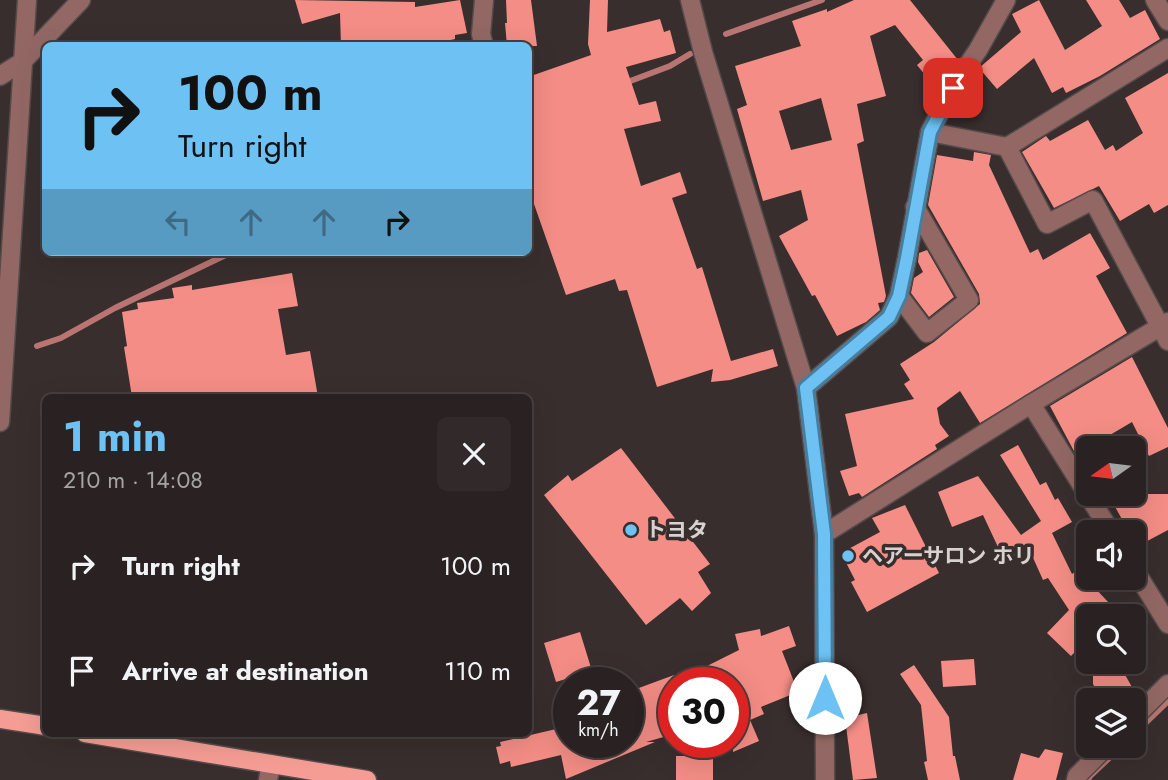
<!DOCTYPE html>
<html lang="en">
<head>
<meta charset="utf-8">
<style>
	body { margin:0; font-family:Jost,"Noto Sans JP",sans-serif; background:#322a2a; color:#f1f3f6; height:100vh; display:flex; flex-direction:column; font-size:26px; white-space:nowrap }
	* { box-sizing:border-box; margin:0 }
	p { font-size:23px; color:#a5a4a5 }
	.icon { flex:none; width:38px; height:38px; fill:none; stroke:currentColor; stroke-width:2; stroke-linecap:round; stroke-linejoin:round }
	.map { position:relative; flex:1; overflow:hidden }
	.panel { position:absolute; left:42px; top:394px; width:490px; height:343px; display:flex; flex-direction:column; background:#2a2222; border-radius:10px; box-shadow:0 7px 28px #0002,0 0 0 2px #463f40 }
	.panel>* { flex:none }
	.banner { position:absolute; left:42px; top:42px; width:490px; height:214px; border-radius:10px; box-shadow:0 7px 28px #0002,0 0 0 2px #463f40; background:#6dc2f3; color:#111; overflow:hidden }
	.needle { width:46px; rotate:256deg }
	.tools { position:absolute; left:1076px; top:436px; display:grid; gap:14px }
	.tools a { display:grid; place-items:center; width:70px; height:70px; border-radius:10px; background:#2a2222; box-shadow:0 7px 28px #0002,0 0 0 2px #463f40; font-size:35px }
	.speed { position:absolute; left:553px; top:667px; display:flex; gap:14px; font-size:35px; font-weight:700; text-align:center }
	.speed>* { display:grid; place-content:center; width:91px; height:91px; border-radius:50%; background:#2a2222; box-shadow:0 7px 28px #0002,0 0 0 2px #463f40; line-height:1 }
	.speed small { font-size:18px; font-weight:400 }
	.speed .limit { border:10px solid #d22; background:#fff; color:#111 }
	.pin { position:absolute; display:grid; place-items:center; width:60px; height:60px; color:#fff; margin:-30px; border-radius:14px; box-shadow:0 4px 10px #0006 }
	.me { position:absolute; width:77px; margin:-38px; rotate:0deg; stroke-linejoin:round; filter:drop-shadow(0 0 5px #0008) }
	.turn { display:flex; align-items:center; gap:24px; height:147px; padding:0 21px; font-size:32px }
	.turn .icon { width:91px; height:91px; stroke-width:2.5 }
	.turn b { display:block; font-size:49px; line-height:60px }
	.lanes { display:flex; align-items:center; height:66px; padding:0 21px; background:#0003; justify-content:center; gap:35px; direction:ltr }
	.lanes .off { opacity:.35 }
	.round { display:grid; place-items:center; flex:none; width:74px; height:74px; border-radius:10px; background:#322a2a }
	.head { display:flex; align-items:center; justify-content:space-between; height:119px; padding:0 21px }
	h1 { font-size:42px; font-weight:700; line-height:52px; color:#6dc2f3 }
	ul { padding:0; list-style:none }
	li { display:flex; align-items:center; gap:21px; height:105px; padding:0 21px }
	li div { flex:1 }
	li b { display:block; font-size:26px }
	li em { font-style:normal }
	.map>svg:first-child { display:block }
	.lines { fill:none; stroke-linecap:round; stroke-linejoin:round }
	.stream { stroke:#ba7572; stroke-width:6 }
	.building { fill:#f38d85; fill-rule:evenodd }
	.minor-casing { stroke:#554b4a; stroke-width:21 }
	.major-casing { stroke:#554b4a; stroke-width:21 }
	.minor { stroke:#936864; stroke-width:18 }
	.major { stroke:#f59d95; stroke-width:18 }
	.route-casing { stroke:#477e9e; stroke-width:18 }
	.route { stroke:#6dc2f3; stroke-width:12 }
	.poi-dot { fill:#6dc2f3; stroke:#382e2d; stroke-width:2.5 }
	.labels { text-anchor:middle; stroke-width:7; stroke-linejoin:round; paint-order:stroke }
	.poi-label { font-size:21px; font-weight:bold; fill:#d7d1d0; stroke:#382e2d; text-anchor:start }
</style>
</head>
<body>
<div class="map">
<svg width="1168" height="780" viewBox="0 0 1168 780">
	<rect width="100%" height="100%" fill="#382e2d"/>
	<g class="lines">
		<g class="stream">
			<polyline points="726,34 822,0"/>
			<polyline points="625,83 670,66 690,54"/>
			<polyline points="37,346 61,338 115,308 232,252"/>
			<polyline points="1134,734 1168,701"/>
			<polyline points="1088,780 1090,776 1122,746"/>
		</g>
	</g>
	<g class="building">
		<polygon points="295,0 415,2 415,7 460,0 467,33 455,35 455,39 425,46 341,46 340,13 302,24"/>
		<polygon points="506,0 531,0 537,46 507,46 505,23 507,23"/>
		<polygon points="590,0 608,0 607,32 660,19 664,32 670,30 676,53 626,67 639,105 656,101 661,121 624,129 641,186 680,172 687,193 672,198 697,269 702,267 731,361 773,349 778,366 730,380 711,382 713,369 657,387 627,290 619,291 615,279 566,295 528,187 528,77 591,55 588,44"/>
		<path d="M854,0H910L958,60L938,91L917,65L923,60L895,25L870,36L886,96L857,104L864,141L857,144L886,296L884,302L878,303L880,310L866,322L837,336L815,295L812,296L779,236L808,220L801,190L763,201L737,109L747,105L735,66L801,46L792,21L827,9V12ZM821,98L832,140L791,150L779,111Z"/>
		<polygon points="1039,0 1065,50 1102,26 1086,0 1119,0 1130,18 1145,10 1160,39 1100,76 1066,93 1063,87 1052,93 1034,58 997,89 979,68 1021,32 1012,14"/>
		<polygon points="1168,73 1168,205 1154,213 1149,204 1120,221 1099,186 1054,208 1022,152 1046,136 1050,141 1088,120 1105,150 1113,145 1116,151 1143,133 1125,98"/>
		<polygon points="974,152 991,155 989,165 1030,253 1038,249 1043,260 1090,233 1110,268 1096,276 1127,333 980,423 960,391 937,408 940,424 949,436 935,445 937,449 862,497 859,493 849,496 840,471 857,466 845,414 914,399 904,384 910,380 900,364 934,342 980,304 979,294 928,205 937,155 973,161"/>
		<polygon points="927,250 954,297 929,317 911,293 914,278 923,272 918,262 919,253"/>
		<polygon points="292,273 298,306 278,309 286,355 310,351 318,397 132,397 124,347 127,346 122,312 138,309 137,303 174,298 172,288 192,285 192,290"/>
		<polygon points="1132,357 1168,428 1168,447 1149,456 1132,422 1076,455 1050,406"/>
		<polygon points="1018,445 1040,485 1046,482 1055,500 1058,498 1072,522 1052,533 1072,574 1078,570 1110,604 1097,616 1088,616 1088,676 1075,652 1071,656 1047,633 1069,610 1048,578 1043,580 1030,551 1005,562 983,515 952,527 938,492 978,476 1021,535 1041,521 1000,455"/>
		<polygon points="621,448 710,564 698,572 711,593 692,611 680,598 646,625 544,495 568,475 572,481"/>
		<polygon points="1108,494 1168,494 1168,530 1136,547 1134,532 1129,532"/>
		<polygon points="905,505 939,573 867,612 851,582 855,580 841,553 880,532 872,518"/>
		<polygon points="789,626 796,646 782,651 798,692 761,707 764,714 750,720 759,741 733,752 733,682 675,682 739,650 735,634 760,629 761,636"/>
		<polygon points="580,632 592,671 556,682 544,643"/>
		<polygon points="974,659 976,685 943,687 941,661"/>
		<polygon points="1093,662 1118,662 1138,698 1136,700 1102,700 1093,684"/>
		<polygon points="914,665 949,717 953,756 955,756 960,780 928,780 924,762 927,761 921,705 900,674"/>
		<polygon points="674,675 674,699 666,702 674,734 646,742 655,742 566,779 561,755 511,767 510,761 500,764 496,747 501,746 500,742 569,726 569,742 628,742 628,692"/>
		<polygon points="867,713 877,778 853,780 845,718"/>
		<polygon points="1045,749 1063,753 1056,780 1013,780 1021,753 1039,758"/>
		<rect x="676" y="756" width="37" height="24"/>
	</g>
	<g class="lines">
		<defs>
			<g id="minor">
				<polyline points="690,0 703,52 806,388 824,534 825,780"/>
				<polyline points="1155,0 1168,21"/>
				<polyline points="484,46 481,34 484,0"/>
				<polyline points="0,76 22,62 81,0"/>
				<polyline points="930,132 1007,147 1168,48"/>
				<polyline points="1007,147 1047,224 1093,200 1168,341"/>
				<polyline points="899,296 927,333 969,300 915,207"/>
				<polyline points="806,388 889,317 899,296 907,258 930,132 952,88 978,50 1006,0"/>
				<polyline points="1031,404 1111,532"/>
				<polyline points="0,422 27,0"/>
				<polyline points="824,534 1031,404 1168,322"/>
				<polyline points="1134,569 1168,624"/>
				<polyline points="1134,718 1168,684"/>
				<polyline points="268,780 271,764"/>
				<polyline points="1076,780 1077,776 1107,746"/>
			</g>
			<g id="major">
				<polyline points="0,719 46,726"/>
				<polyline points="85,733 367,780"/>
			</g>
		</defs>
		<use href="#minor" class="minor-casing"/>
		<use href="#major" class="major-casing"/>
		<use href="#minor" class="minor"/>
		<use href="#major" class="major"/>
	</g>
	<g class="lines">
		<defs>
			<polyline id="route" points="825,698 824,534 806,388 889,317 899,296 907,258 930,132 953,88"/>
		</defs>
		<use href="#route" class="route-casing"/>
		<use href="#route" class="route"/>
	</g>
	<g class="poi-dot">
		<circle cx="631" cy="530" r="7"/>
		<circle cx="848" cy="556" r="7"/>
	</g>
	<g class="labels">
		<g class="poi-label">
			<text x="645" y="537">トヨタ</text>
			<text x="862" y="563">ヘアーサロン ホリ</text>
		</g>
	</g>
</svg>
<div class="tools">
<a><svg class="needle" viewBox="-14 -14 28 28"><path d="M0-13l5 13h-10z" fill="#e53935"/><path d="M0 13l5-13h-10z" fill="#a5a4a5"/></svg></a>
<a><svg class="icon" aria-label="sound" viewBox="0 0 24 24"><path d="M4 9h4l5-4v14l-5-4H4zM17 9q2 3 0 6"/></svg></a>
<a><svg class="icon" aria-label="search" viewBox="0 0 24 24"><circle cx="10" cy="10" r="6"/><path d="M15 15l6 6"/></svg></a>
<a><svg class="icon" aria-label="layers" viewBox="0 0 24 24"><path d="M12 4l9 5-9 5-9-5zM3 14l9 5 9-5"/></svg></a>
</div>
<div class="speed"><div>27<small>km/h</small></div><div class="limit">30</div></div>
<div class="pin" style="left:953px;top:88px;background:#d93025"><svg class="icon" aria-label="arrive" viewBox="0 0 24 24"><path d="M6 21V4h12l-3 4 3 4H6"/></svg></div>
<svg class="me" style="left:825px;top:698px" viewBox="-20 -20 40 40"><circle r="19" fill="#fff"/><path d="M0-13L10 11 0 6-10 11z" fill="#6dc2f3"/></svg>
<div class="banner">
<div class="turn"><svg class="icon" aria-label="right" viewBox="0 0 24 24"><path d="M7 20v-9h11M14 6l5 5-5 5"/></svg><div><b>100 m</b>Turn right</div></div>
<div class="lanes"><svg class="icon off" aria-label="left" viewBox="0 0 24 24"><path d="M17 20v-9H6M10 6l-5 5 5 5"/></svg><svg class="icon off" aria-label="ahead" viewBox="0 0 24 24"><path d="M12 20V5M6 11l6-6 6 6"/></svg><svg class="icon off" aria-label="ahead" viewBox="0 0 24 24"><path d="M12 20V5M6 11l6-6 6 6"/></svg><svg class="icon" aria-label="right" viewBox="0 0 24 24"><path d="M7 20v-9h11M14 6l5 5-5 5"/></svg></div>
</div>
<section class="panel">
<div class="head"><div><h1>1 min</h1><p>210 m · 14:08</p></div><a class="round"><svg class="icon" aria-label="close" viewBox="0 0 24 24"><path d="M6 6l12 12M18 6L6 18"/></svg></a></div>
<ul>
<li><svg class="icon" aria-label="right" viewBox="0 0 24 24"><path d="M7 20v-9h11M14 6l5 5-5 5"/></svg><div><b>Turn right</b></div><em>100 m</em></li>
<li><svg class="icon" aria-label="arrive" viewBox="0 0 24 24"><path d="M6 21V4h12l-3 4 3 4H6"/></svg><div><b>Arrive at destination</b></div><em>110 m</em></li>
</ul>
</section>
</div>
</body>
</html>
